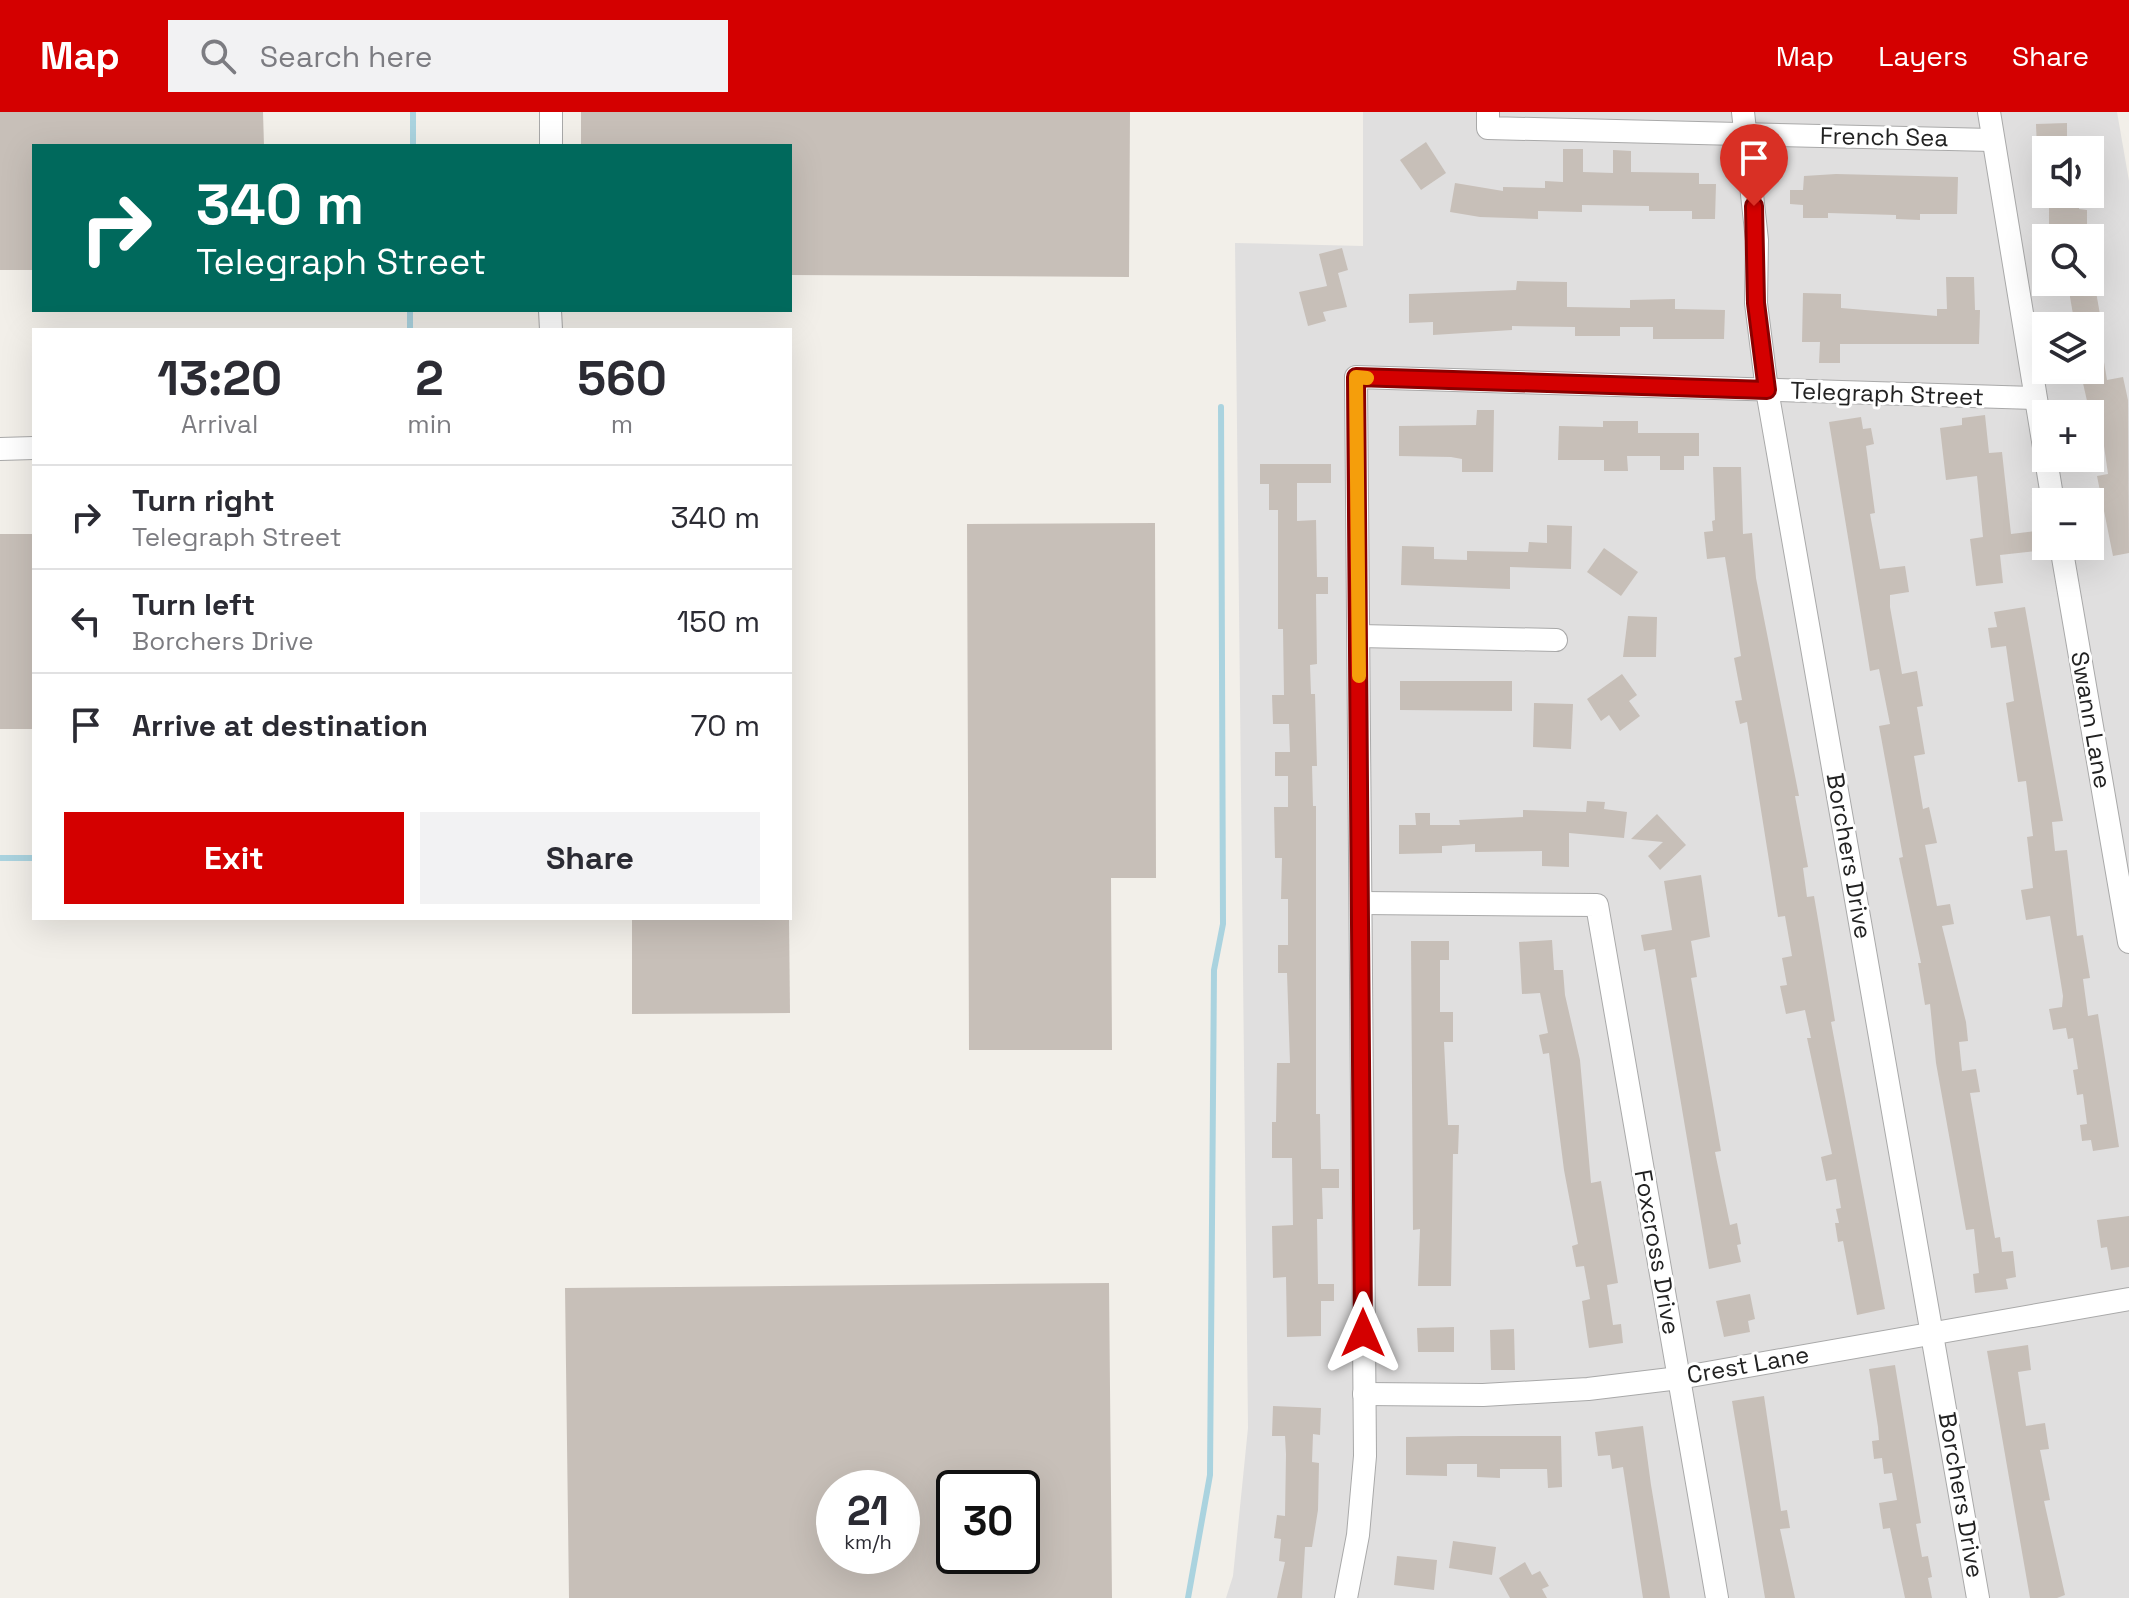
<!DOCTYPE html>
<html lang="en">
<head>
<meta charset="utf-8">
<style>
	body { margin:0; font-family:"Space Grotesk",sans-serif; background:#f2f2f3; color:#2b2b33; height:100vh; display:flex; flex-direction:column; font-size:30px; white-space:nowrap }
	* { box-sizing:border-box; margin:0 }
	p { font-size:26px; color:#7c7c81 }
	.icon { flex:none; width:44px; height:44px; fill:none; stroke:currentColor; stroke-width:2; stroke-linecap:round; stroke-linejoin:round }
	.map { position:relative; flex:1; overflow:hidden }
	.details { position:absolute; left:32px; top:216px; width:760px; height:592px; display:flex; flex-direction:column; background:#fff; border-radius:0px; box-shadow:0 8px 32px #0002 }
	.details>* { flex:none }
	.guide { position:absolute; left:32px; top:32px; width:760px; height:168px; border-radius:0px; box-shadow:0 8px 32px #0002; background:#00695c; color:#fff; overflow:hidden }
	.fabs { position:absolute; left:2032px; top:24px; display:grid; gap:16px }
	.fabs a { display:grid; place-items:center; width:72px; height:72px; border-radius:0px; background:#fff; box-shadow:0 8px 32px #0002; font-size:40px }
	.speed { position:absolute; left:816px; top:1358px; display:flex; gap:16px; font-size:40px; font-weight:700; text-align:center }
	.speed>* { display:grid; place-content:center; width:104px; height:104px; border-radius:50%; background:#fff; box-shadow:0 8px 32px #0002; line-height:1 }
	.speed small { font-size:20px; font-weight:400 }
	.speed .limit { border:4px solid #111; border-radius:12px; background:#fff; color:#111 }
	.pin { position:absolute; display:grid; place-items:center; width:68px; height:68px; color:#fff; margin:-82px -34px; border-radius:50% 50% 50% 0; rotate:-45deg; box-shadow:0 0 8px #0007 }
	.pin .icon { rotate:45deg }
	.me { position:absolute; width:88px; margin:-44px; rotate:0deg; stroke-linejoin:round; filter:drop-shadow(0 0 6px #0008) }
	.turn { display:flex; align-items:center; gap:28px; height:168px; padding:0 32px; font-size:36px }
	.turn .icon { width:104px; height:104px; stroke-width:2.5 }
	.turn b { display:block; font-size:56px; line-height:68px }
	.eta { display:flex; justify-content:space-evenly; align-items:center; height:136px; text-align:center }
	.eta b { font-size:48px; font-weight:700; line-height:56px }
	.cta { display:flex; gap:16px; margin-top:auto; padding:16px 32px }
	.cta a { flex:1; height:92px; border-radius:0px; background:#d40000; color:#fff; font-size:32px; font-weight:700; line-height:92px; text-align:center }
	.cta a+a { background:#f2f2f3; color:#2b2b33 }
	ul { padding:0; list-style:none }
	li { display:flex; align-items:center; gap:24px; height:104px; padding:0 32px; border-top:2px solid #e1e1e2 }
	li div { flex:1 }
	li b { display:block; font-size:30px }
	li em { font-style:normal }
	header { display:flex; align-items:center; gap:48px; box-sizing:border-box; height:112px; padding:0 40px; background:#d40000; color:#fff }
	header strong { font-size:38px }
	nav { display:flex; gap:44px; margin-inline-start:auto; font-size:28px }
	.search { width:560px; height:72px; background:#f2f2f3; display:flex; align-items:center; gap:20px; box-sizing:border-box; padding:0 28px; border-radius:0px; color:#7c7c81; font-size:30px }
	.map>svg:first-child { display:block }
	.residential { fill:#e0dfdf; fill-rule:evenodd }
	.lines { fill:none; stroke-linecap:round; stroke-linejoin:round }
	.stream { stroke:#aad3df; stroke-width:6 }
	.building { fill:#c7bfb8; fill-rule:evenodd }
	.street-casing { stroke:#a9a9a9; stroke-width:24 }
	.street { stroke:#fff; stroke-width:22 }
	.route-casing { stroke:#8a0000; stroke-width:20 }
	.route { stroke:#d40000; stroke-width:14 }
	.slow { stroke:#f59e0b; stroke-width:14 }
	.labels { text-anchor:middle; stroke-width:6; stroke-linejoin:round; paint-order:stroke }
	.street-label { font-size:24px; fill:#222; stroke:#fff }
</style>
</head>
<body>
<header>
<strong>Map</strong>
<div class="search"><svg class="icon" aria-label="search" viewBox="0 0 24 24"><circle cx="10" cy="10" r="6"/><path d="M15 15l6 6"/></svg>Search here</div>
<nav><a>Map</a><a>Layers</a><a>Share</a></nav>
</header>
<div class="map">
<svg width="2129" height="1486" viewBox="0 0 2129 1486">
	<rect width="100%" height="100%" fill="#f2efe9"/>
	<path class="residential" d="M1363,0H2117L2129,69V1486H1226L1233,1464L1248,1316L1235,131L1363,134ZM2046,38H2090V82H2046ZM2046,126H2090V170H2046ZM2046,214H2090V258H2046ZM2046,302H2090V346H2046ZM2046,390H2090V434H2046Z"/>
	<g class="lines">
		<g class="stream">
			<polyline points="413,34 413,0"/>
			<polyline points="410,218 410,198"/>
			<polyline points="0,746 34,746"/>
			<polyline points="1188,1486 1210,1363 1214,858 1223,812 1221,295"/>
		</g>
	</g>
	<g class="building">
		<polygon points="0,0 263,0 264,34 34,34 34,158 0,158"/>
		<polygon points="581,0 1130,0 1129,165 790,163 790,34 581,34"/>
		<polygon points="2067,11 2067,38 2037,38 2036,12"/>
		<polygon points="1426,30 1446,61 1421,78 1400,48"/>
		<polygon points="1563,37 1583,37 1583,60 1613,61 1613,38 1631,39 1631,60 1699,61 1699,72 1716,72 1715,107 1692,107 1692,99 1649,99 1649,94 1582,93 1582,100 1538,99 1538,107 1480,105 1450,100 1455,71 1503,79 1503,75 1545,76 1545,69 1563,70"/>
		<polygon points="1836,62 1958,65 1957,102 1920,102 1920,108 1896,107 1896,103 1828,101 1828,106 1803,106 1803,93 1790,92 1790,78 1803,78 1804,64"/>
		<polygon points="2049,82 2079,82 2079,97 2087,98 2087,126 2061,126 2061,116 2049,116"/>
		<polygon points="1342,136 1348,158 1338,161 1347,195 1323,200 1326,209 1308,214 1299,180 1327,174 1319,142"/>
		<polygon points="1946,165 1974,165 1975,198 1980,198 1979,232 1840,232 1840,251 1819,251 1820,230 1802,230 1803,181 1841,182 1841,196 1937,204 1937,197 1947,197"/>
		<polygon points="1517,169 1567,170 1567,195 1630,196 1630,188 1675,187 1675,197 1725,198 1724,227 1653,227 1653,215 1620,215 1620,224 1575,224 1575,215 1512,214 1512,218 1433,223 1433,210 1409,211 1409,182 1516,178"/>
		<polygon points="2095,174 2102,214 2075,214 2069,179"/>
		<polygon points="2098,214 2107,268 2123,265 2128,288 2129,441 2113,444 2097,364 2108,362 2104,334 2092,336 2090,302 2080,258 2090,258 2090,215"/>
		<polygon points="1477,298 1494,298 1493,360 1462,360 1462,347 1451,345 1399,344 1399,314 1476,313"/>
		<polygon points="1985,303 1989,341 2002,340 2011,422 2035,419 2037,439 2000,443 2003,471 1976,474 1970,427 1983,425 1977,364 1946,368 1940,316 1962,313 1962,306"/>
		<polygon points="1861,305 1863,317 1871,316 1874,332 1866,334 1875,401 1870,402 1880,457 1905,454 1909,480 1890,483 1890,495 1902,562 1917,559 1923,594 1917,595 1925,642 1914,644 1923,697 1929,695 1937,731 1925,733 1937,794 1950,792 1954,812 1942,814 1966,910 1968,929 1959,930 1962,959 1976,957 1980,980 1970,981 1995,1126 2000,1125 2002,1140 2013,1139 2016,1165 2006,1167 2008,1177 1975,1181 1973,1162 1979,1161 1974,1117 1966,1118 1936,951 1930,892 1925,893 1918,851 1921,851 1899,746 1903,745 1879,614 1890,612 1879,557 1870,559 1829,310"/>
		<polygon points="1603,309 1638,309 1638,321 1699,321 1699,344 1684,344 1684,358 1660,358 1660,344 1627,344 1628,359 1604,359 1604,348 1558,348 1559,314 1603,315"/>
		<polygon points="1260,352 1331,352 1331,371 1297,371 1297,409 1316,408 1317,465 1328,465 1328,482 1316,482 1317,552 1310,553 1311,582 1315,582 1317,654 1312,654 1313,694 1316,694 1316,1002 1320,1002 1321,1057 1339,1057 1339,1076 1322,1076 1323,1107 1317,1107 1318,1172 1334,1172 1334,1189 1321,1189 1321,1224 1287,1225 1286,1165 1273,1166 1272,1114 1293,1113 1292,1046 1272,1046 1272,1010 1276,1010 1277,951 1290,951 1287,861 1278,861 1278,833 1288,833 1288,787 1281,787 1282,746 1275,746 1274,695 1288,695 1288,664 1275,664 1275,640 1290,640 1289,612 1273,612 1272,583 1284,583 1283,517 1278,517 1278,398 1269,398 1269,372 1260,372"/>
		<polygon points="1713,355 1741,355 1743,422 1752,421 1756,466 1799,684 1795,684 1808,755 1803,756 1807,785 1814,784 1819,813 1835,909 1831,910 1885,1197 1857,1203 1843,1129 1838,1130 1835,1111 1839,1111 1836,1097 1841,1096 1836,1067 1826,1069 1821,1045 1832,1042 1807,926 1811,926 1805,898 1786,902 1780,874 1787,873 1782,846 1792,844 1785,804 1778,805 1747,610 1740,612 1735,589 1742,588 1734,546 1741,544 1725,445 1707,447 1704,420 1713,419 1712,409 1715,408"/>
		<polygon points="1155,411 1156,766 1111,766 1112,938 969,938 967,412"/>
		<polygon points="1547,413 1572,414 1571,457 1510,455 1510,477 1401,473 1402,434 1434,435 1434,447 1467,448 1467,439 1528,440 1529,430 1547,431"/>
		<rect x="0" y="422" width="34" height="195"/>
		<polygon points="1604,436 1638,460 1621,484 1587,460"/>
		<polygon points="2025,495 2063,709 2052,710 2055,739 2067,738 2077,824 2083,823 2090,866 2083,867 2088,904 2098,902 2119,1035 2093,1039 2091,1028 2082,1029 2080,1013 2087,1012 2083,982 2077,983 2073,958 2078,957 2073,926 2068,927 2066,916 2053,918 2049,897 2062,895 2063,884 2050,804 2026,808 2021,778 2033,776 2027,725 2033,724 2026,669 2018,670 2006,591 2014,589 2006,534 1991,536 1988,516 1997,515 1994,500"/>
		<polygon points="1628,504 1657,505 1656,545 1623,545"/>
		<polygon points="1622,562 1637,583 1629,589 1640,604 1620,619 1609,603 1601,609 1587,587"/>
		<polygon points="1400,569 1512,569 1512,599 1400,598"/>
		<polygon points="1534,591 1573,592 1571,637 1533,635"/>
		<polygon points="1587,689 1605,690 1604,697 1627,700 1624,726 1569,721 1569,755 1542,754 1542,739 1475,740 1475,732 1442,734 1442,741 1399,742 1399,713 1416,713 1415,701 1430,701 1430,713 1460,713 1459,708 1523,705 1523,698 1586,700"/>
		<polygon points="1657,702 1686,733 1660,758 1648,744 1663,730 1631,727"/>
		<polygon points="1701,763 1710,825 1691,829 1697,865 1691,866 1721,1039 1715,1040 1730,1113 1737,1111 1741,1132 1737,1133 1741,1150 1709,1157 1655,837 1644,839 1641,823 1672,818 1664,769"/>
		<polygon points="632,806 789,806 790,901 632,902"/>
		<polygon points="1552,828 1554,858 1563,858 1565,883 1580,948 1591,1071 1601,1069 1618,1171 1607,1173 1613,1213 1621,1212 1623,1231 1589,1236 1582,1189 1590,1187 1584,1154 1576,1155 1572,1134 1578,1132 1564,1058 1549,941 1543,942 1539,923 1548,921 1540,881 1522,882 1519,830"/>
		<polygon points="1411,829 1449,829 1449,848 1440,848 1440,900 1453,900 1453,930 1444,930 1448,1013 1459,1013 1458,1042 1453,1042 1451,1174 1418,1174 1420,1117 1413,1118"/>
		<polygon points="2129,1104 2129,1155 2111,1158 2107,1135 2101,1136 2097,1108"/>
		<path d="M1109,1171L1112,1486H569L565,1176ZM834,1376H902V1444H834ZM954,1376H1022V1444H954Z"/>
		<polygon points="1750,1182 1755,1207 1748,1209 1750,1220 1724,1225 1716,1189"/>
		<polygon points="1454,1215 1454,1240 1418,1240 1417,1216"/>
		<polygon points="1514,1217 1515,1258 1491,1258 1490,1218"/>
		<polygon points="2028,1233 2031,1258 2018,1260 2026,1314 2045,1311 2049,1337 2040,1338 2050,1388 2044,1389 2065,1483 2057,1486 2030,1486 1987,1239"/>
		<polygon points="1895,1253 1921,1411 1916,1412 1922,1445 1928,1444 1932,1465 1928,1466 1932,1486 1905,1486 1890,1416 1883,1417 1879,1391 1897,1388 1892,1361 1884,1362 1882,1346 1874,1347 1872,1329 1879,1328 1878,1315 1869,1257"/>
		<polygon points="1764,1284 1781,1399 1787,1398 1790,1416 1780,1417 1795,1486 1765,1486 1732,1289"/>
		<polygon points="1273,1294 1321,1296 1320,1323 1313,1322 1312,1350 1319,1351 1318,1398 1312,1435 1305,1435 1302,1486 1277,1486 1285,1450 1279,1449 1281,1427 1274,1426 1277,1403 1285,1404 1286,1342 1285,1324 1272,1324"/>
		<polygon points="1643,1314 1651,1373 1670,1486 1643,1486 1623,1355 1612,1357 1610,1343 1598,1344 1595,1320"/>
		<polygon points="1461,1324 1561,1324 1562,1375 1548,1376 1547,1357 1500,1357 1500,1366 1477,1365 1477,1352 1447,1352 1447,1364 1406,1363 1406,1325"/>
		<polygon points="1453,1429 1496,1435 1492,1463 1449,1456"/>
		<polygon points="1397,1444 1437,1448 1434,1478 1394,1473"/>
		<polygon points="1525,1450 1532,1463 1540,1459 1549,1474 1542,1477 1547,1486 1510,1486 1499,1466"/>
	</g>
	<g class="lines">
		<defs>
			<g id="street">
				<polyline points="1488,0 1488,16 1992,28"/>
				<polyline points="1743,0 1757,128 1756,191 1767,278 1978,1486"/>
				<polyline points="1989,0 2053,390"/>
				<polyline points="551,34 551,0"/>
				<polyline points="550,198 551,218"/>
				<polyline points="0,337 34,336"/>
				<polyline points="2061,434 2129,830"/>
				<polyline points="1359,524 1556,528"/>
				<polyline points="1362,791 1597,793 1717,1486"/>
				<polyline points="1364,1282 1483,1283 1588,1277 1679,1266 2129,1187"/>
				<polyline points="1346,1486 1358,1423 1365,1344 1356,265 2035,286"/>
			</g>
		</defs>
		<use href="#street" class="street-casing"/>
		<use href="#street" class="street"/>
	</g>
	<g class="lines">
		<defs>
			<polyline id="route" points="1363,1221 1356,265 1767,278 1756,191 1754,94"/>
		</defs>
		<use href="#route" class="route-casing"/>
		<use href="#route" class="route"/>
		<polyline class="slow" points="1359,564 1356,265 1367,266"/>
	</g>
	<g class="labels">
		<g class="street-label">
			<text transform="translate(1884 25) rotate(1)" y="8">French Sea</text>
			<text transform="translate(1887 282) rotate(2)" y="8">Telegraph Street</text>
			<text transform="translate(2091 608) rotate(80)" y="8">Swann Lane</text>
			<text transform="translate(1849 744) rotate(80)" y="8">Borchers Drive</text>
			<text transform="translate(1657 1140) rotate(80)" y="8">Foxcross Drive</text>
			<text transform="translate(1748 1253) rotate(-10)" y="8">Crest Lane</text>
			<text transform="translate(1961 1383) rotate(80)" y="8">Borchers Drive</text>
		</g>
	</g>
</svg>
<div class="fabs">
<a><svg class="icon" aria-label="sound" viewBox="0 0 24 24"><path d="M4 9h4l5-4v14l-5-4H4zM17 9q2 3 0 6"/></svg></a>
<a><svg class="icon" aria-label="search" viewBox="0 0 24 24"><circle cx="10" cy="10" r="6"/><path d="M15 15l6 6"/></svg></a>
<a><svg class="icon" aria-label="layers" viewBox="0 0 24 24"><path d="M12 4l9 5-9 5-9-5zM3 14l9 5 9-5"/></svg></a>
<a>+</a>
<a>−</a>
</div>
<div class="speed"><div>21<small>km/h</small></div><div class="limit">30</div></div>
<div class="pin" style="left:1754px;top:94px;background:#d93025"><svg class="icon" aria-label="arrive" viewBox="0 0 24 24"><path d="M6 21V4h12l-3 4 3 4H6"/></svg></div>
<svg class="me" style="left:1363px;top:1221px" viewBox="-20 -20 40 40"><path d="M0-17L14 15 0 8-14 15z" fill="#d40000" stroke="#fff" stroke-width="4"/></svg>
<div class="guide">
<div class="turn"><svg class="icon" aria-label="right" viewBox="0 0 24 24"><path d="M7 20v-9h11M14 6l5 5-5 5"/></svg><div><b>340 m</b>Telegraph Street</div></div>
</div>
<section class="details">
<div class="eta">
<div><b>13:20</b><p>Arrival</p></div>
<div><b>2</b><p>min</p></div>
<div><b>560</b><p>m</p></div>
</div>
<ul>
<li><svg class="icon" aria-label="right" viewBox="0 0 24 24"><path d="M7 20v-9h11M14 6l5 5-5 5"/></svg><div><b>Turn right</b><p>Telegraph Street</p></div><em>340 m</em></li>
<li><svg class="icon" aria-label="left" viewBox="0 0 24 24"><path d="M17 20v-9H6M10 6l-5 5 5 5"/></svg><div><b>Turn left</b><p>Borchers Drive</p></div><em>150 m</em></li>
<li><svg class="icon" aria-label="arrive" viewBox="0 0 24 24"><path d="M6 21V4h12l-3 4 3 4H6"/></svg><div><b>Arrive at destination</b></div><em>70 m</em></li>
</ul>
<div class="cta"><a>Exit</a><a>Share</a></div>
</section>
</div>
</body>
</html>
